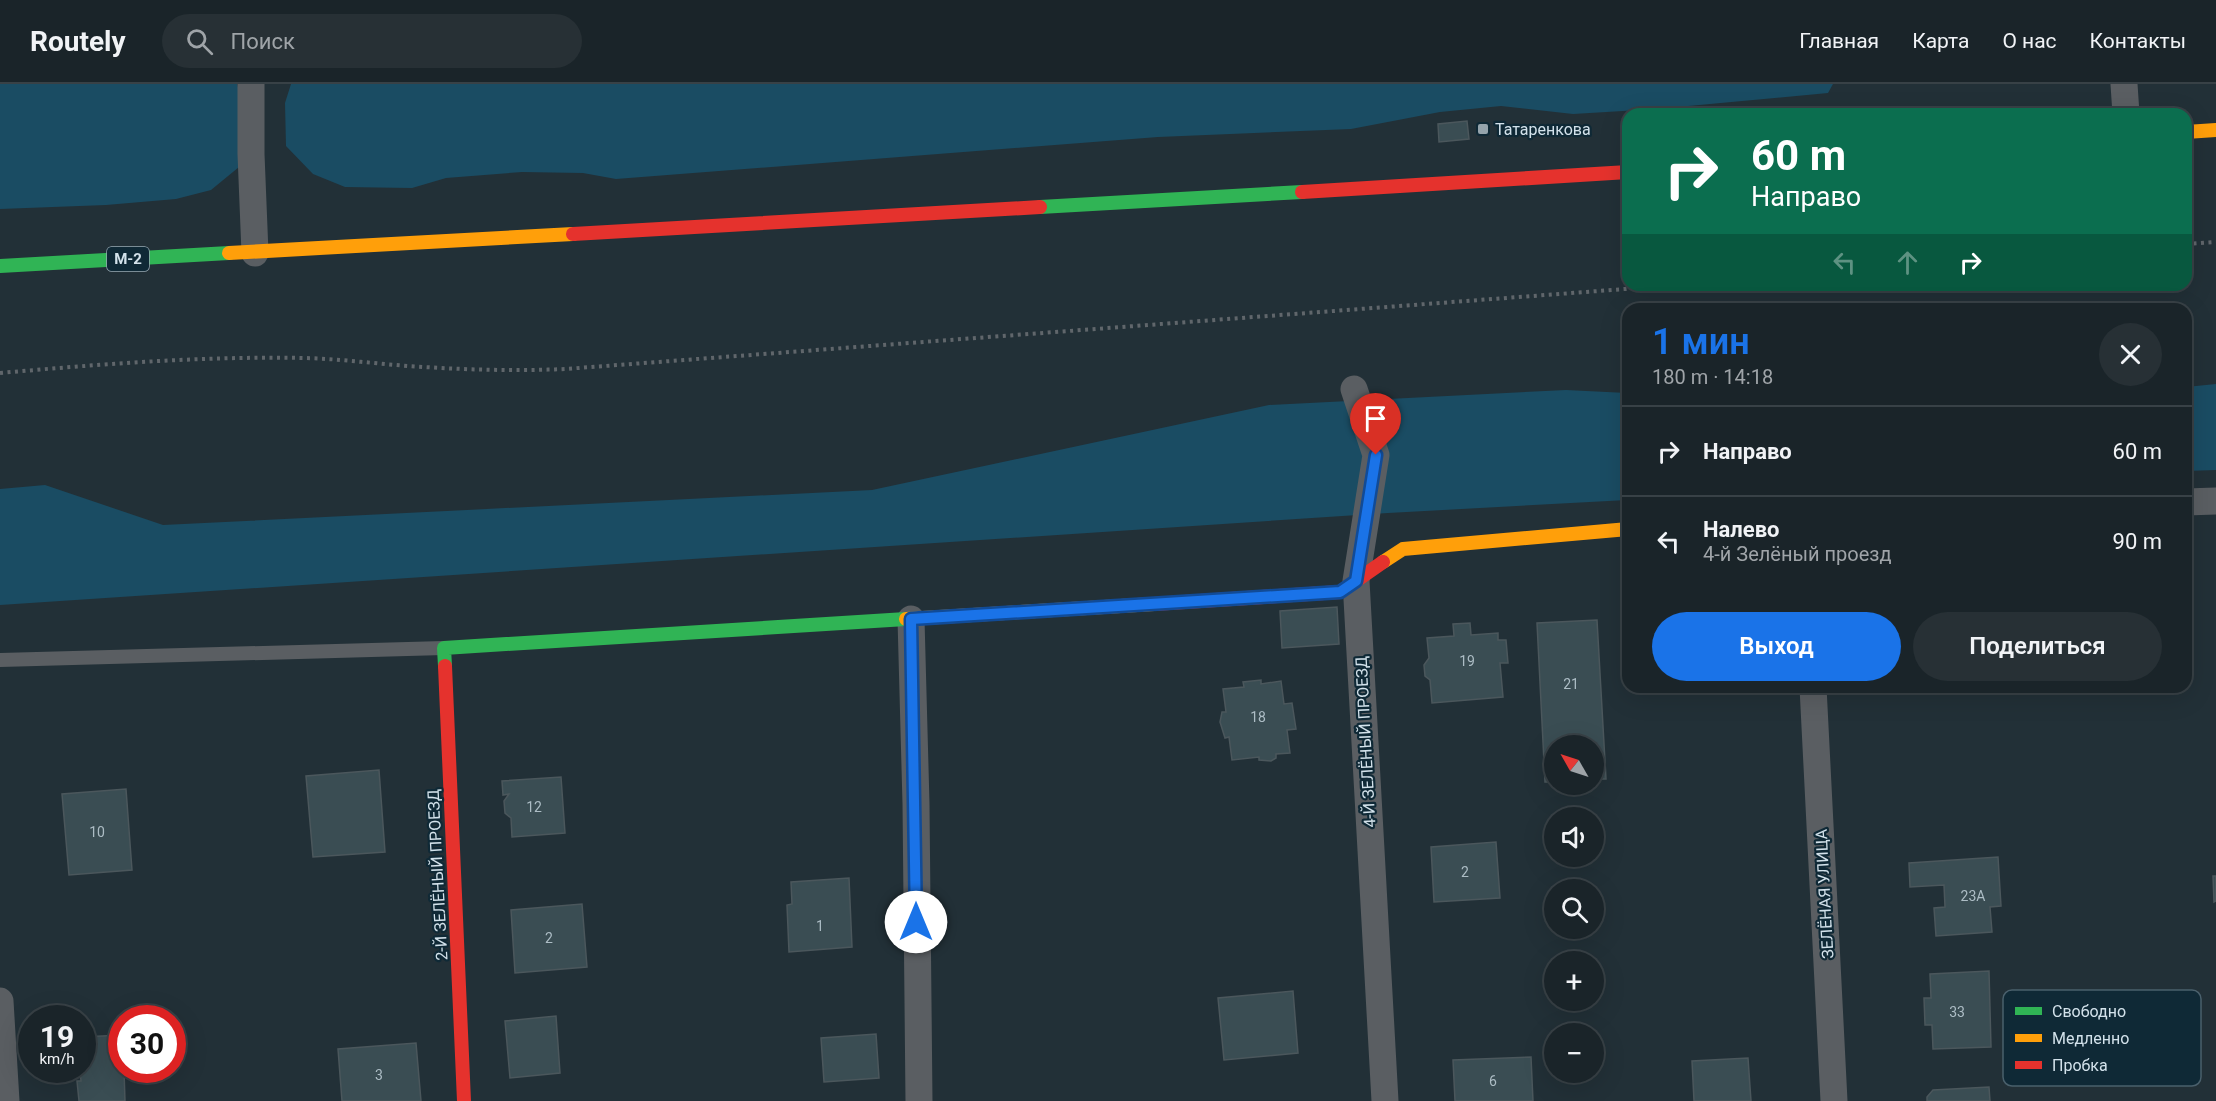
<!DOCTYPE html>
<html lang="ru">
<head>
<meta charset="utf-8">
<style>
	body { margin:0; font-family:Roboto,sans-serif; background:#273035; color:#f1f3f6; height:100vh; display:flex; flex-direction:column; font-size:22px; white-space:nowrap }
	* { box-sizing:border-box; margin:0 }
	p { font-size:20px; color:#9fa4a8 }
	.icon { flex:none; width:33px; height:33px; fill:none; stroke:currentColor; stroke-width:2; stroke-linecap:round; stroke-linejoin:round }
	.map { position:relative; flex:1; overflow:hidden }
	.side { position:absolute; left:1622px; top:219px; width:570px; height:390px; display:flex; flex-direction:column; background:#1a2429; border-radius:18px; box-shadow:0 6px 24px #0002,0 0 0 2px #384146 }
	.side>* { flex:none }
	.hud { position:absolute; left:1622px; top:24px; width:570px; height:183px; border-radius:18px; box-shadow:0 6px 24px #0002,0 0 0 2px #384146; background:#0b6e4f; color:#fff; overflow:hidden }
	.needle { width:39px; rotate:309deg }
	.tools { position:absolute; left:1544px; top:651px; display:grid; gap:12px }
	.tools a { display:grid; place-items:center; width:60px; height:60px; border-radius:50%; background:#1a2429; box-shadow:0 6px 24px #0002,0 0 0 2px #384146; font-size:30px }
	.speed { position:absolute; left:18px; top:921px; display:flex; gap:12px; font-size:30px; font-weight:700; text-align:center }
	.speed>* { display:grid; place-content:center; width:78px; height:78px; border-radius:50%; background:#1a2429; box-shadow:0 6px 24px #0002,0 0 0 2px #384146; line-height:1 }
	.speed small { font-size:15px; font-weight:400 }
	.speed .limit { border:9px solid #d22; background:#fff; color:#111 }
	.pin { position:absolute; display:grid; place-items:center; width:51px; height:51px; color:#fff; margin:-62px -26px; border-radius:50% 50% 50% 0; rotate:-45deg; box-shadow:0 0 6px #0007 }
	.pin .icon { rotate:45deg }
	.me { position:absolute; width:66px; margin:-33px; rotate:0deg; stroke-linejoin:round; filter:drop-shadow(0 0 4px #0008) }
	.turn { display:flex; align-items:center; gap:21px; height:126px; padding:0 30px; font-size:27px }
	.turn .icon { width:78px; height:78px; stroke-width:2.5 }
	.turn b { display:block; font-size:42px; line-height:51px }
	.lanes { display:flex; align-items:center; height:57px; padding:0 30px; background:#0003; justify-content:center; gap:30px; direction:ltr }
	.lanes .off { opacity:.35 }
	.round { display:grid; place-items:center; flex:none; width:63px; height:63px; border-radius:32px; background:#273035 }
	.headline { display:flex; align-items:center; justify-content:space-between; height:102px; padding:0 30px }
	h1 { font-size:36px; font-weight:600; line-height:45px; color:#1a73e8 }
	.cta { display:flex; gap:12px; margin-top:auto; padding:12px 30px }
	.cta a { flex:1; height:69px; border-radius:36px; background:#1a73e8; color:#fff; font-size:24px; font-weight:600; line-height:69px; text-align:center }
	.cta a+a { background:#273035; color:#f1f3f6 }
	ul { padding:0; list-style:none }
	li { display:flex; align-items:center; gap:18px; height:90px; padding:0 30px; border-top:2px solid #384146 }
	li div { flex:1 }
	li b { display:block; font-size:22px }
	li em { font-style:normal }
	header { display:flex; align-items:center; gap:36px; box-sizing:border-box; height:84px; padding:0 30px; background:#1a2429; border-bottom:2px solid #384146 }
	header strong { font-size:28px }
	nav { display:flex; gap:33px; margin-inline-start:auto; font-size:21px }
	.search { width:420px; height:54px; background:#273035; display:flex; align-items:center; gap:15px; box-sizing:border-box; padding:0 21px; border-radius:33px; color:#9fa4a8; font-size:22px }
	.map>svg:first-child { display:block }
	.green { fill:#1a4c63 }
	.building { fill:#3a4d53; stroke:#4b575c; stroke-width:1.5 }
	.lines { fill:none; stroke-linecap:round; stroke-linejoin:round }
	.path { stroke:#60666b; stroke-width:4; stroke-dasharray:3 4.5; stroke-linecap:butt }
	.lane { stroke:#5a5e62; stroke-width:14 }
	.street { stroke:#5a5e62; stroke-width:27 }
	.fast { stroke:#30b455; stroke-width:14 }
	.slow { stroke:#ff9f0a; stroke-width:14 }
	.jam { stroke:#e5322d; stroke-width:14 }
	.route-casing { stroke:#114b97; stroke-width:15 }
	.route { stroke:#1a73e8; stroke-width:10 }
	.poi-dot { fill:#95a4ac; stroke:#0f2936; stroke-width:2 }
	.labels { text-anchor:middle; stroke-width:4.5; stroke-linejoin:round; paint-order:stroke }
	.number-label { font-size:14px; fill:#adbdc5 }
	.shield { fill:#0f2936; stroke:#98aab5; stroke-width:1.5 }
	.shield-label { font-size:15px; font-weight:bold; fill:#d3e2eb }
	.poi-label { font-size:16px; fill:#d3e2eb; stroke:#0f2936; text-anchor:start }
	.street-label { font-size:16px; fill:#d3e2eb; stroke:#0f2936 }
	.key { fill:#0f2936; stroke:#4a606c; stroke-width:1.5 }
	.key-label { font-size:16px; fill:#d3e2eb }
</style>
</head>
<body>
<header>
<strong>Routely</strong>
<div class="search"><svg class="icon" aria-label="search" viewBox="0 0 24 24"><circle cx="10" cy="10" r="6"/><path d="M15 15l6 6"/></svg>Поиск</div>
<nav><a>Главная</a><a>Карта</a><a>О нас</a><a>Контакты</a></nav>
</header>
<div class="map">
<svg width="2216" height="1017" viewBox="0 0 2216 1017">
	<rect width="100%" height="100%" fill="#223037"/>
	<g class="green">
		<polygon points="0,0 237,0 244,24 239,83 211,106 176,115 106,121 0,125"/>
		<polygon points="291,0 1833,0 1828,9 1656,25 1573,30 1501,22 1440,28 1351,45 1158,53 616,95 583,89 522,88 446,94 412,104 345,103 313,90 286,62 285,19"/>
		<polygon points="2216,300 2216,386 2186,387 2186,303"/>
		<polygon points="1566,306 1627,309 1627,416 1388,429 0,521 0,405 45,401 163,441 872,406 1269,321"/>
	</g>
	<g class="building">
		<polygon points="1467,37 1469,55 1439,58 1438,40"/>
		<polygon points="1337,523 1339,560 1282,564 1280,527"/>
		<polygon points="1597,536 1606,695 1593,695 1593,662 1554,662 1554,698 1545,698 1537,539"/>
		<polygon points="1470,539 1471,551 1498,549 1498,556 1506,556 1508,579 1500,579 1503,613 1432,619 1430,596 1425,592 1424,581 1429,574 1427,554 1454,552 1453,540"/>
		<polygon points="1261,596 1261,600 1281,597 1284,620 1292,619 1296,645 1287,646 1290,669 1276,670 1276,674 1271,677 1259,676 1259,673 1232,676 1229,653 1225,654 1220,638 1222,628 1226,628 1223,605 1244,603 1243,598"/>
		<polygon points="379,686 385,768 313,773 306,692"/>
		<polygon points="561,693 565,749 512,753 511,734 505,729 504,717 509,710 503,711 502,697"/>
		<polygon points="126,705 132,786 69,791 62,710"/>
		<polygon points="1496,758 1500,814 1434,818 1431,763"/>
		<polygon points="1998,773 2001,822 1990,823 1992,848 1936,852 1934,824 1945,823 1944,801 1910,803 1909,779"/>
		<polygon points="2213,792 2216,792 2216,817 2214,818"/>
		<polygon points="849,794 852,863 789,868 787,821 792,820 791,798"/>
		<polygon points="582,820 587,883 515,889 511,826"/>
		<polygon points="1989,887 1991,963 1933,965 1932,941 1925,941 1924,914 1931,914 1930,890"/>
		<polygon points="1293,907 1298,969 1224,976 1218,914"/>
		<polygon points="556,932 560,989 510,994 505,937"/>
		<polygon points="876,950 879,994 824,998 821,954"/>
		<polygon points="122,951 122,986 124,986 125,1017 79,1017 77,997 81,997 80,986 82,986 82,953"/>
		<polygon points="416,959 421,1017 342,1017 338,965"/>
		<polygon points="1531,973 1533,1017 1455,1017 1453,976"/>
		<polygon points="1748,974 1751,1017 1694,1017 1692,977"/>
		<polygon points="1989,1003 1990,1017 1927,1017 1927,1013 1933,1006"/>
	</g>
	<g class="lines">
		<g class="path">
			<polyline points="2186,160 2216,158"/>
			<path d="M0,289C102,280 203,272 305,274C345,275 384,281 424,283C471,286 518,287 565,285L1678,201"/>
		</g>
		<polyline class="lane" points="0,576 444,564"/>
		<g class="street">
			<polyline points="251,0 251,70 255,169"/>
			<polyline points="2124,0 2126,30"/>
			<polyline points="1354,305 1376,371 1356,497 1385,1017"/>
			<polyline points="2186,418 2216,417"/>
			<polyline points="911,535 916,720 919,1017"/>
			<polyline points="1813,603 1834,1017"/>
			<polyline points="0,917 6,1017"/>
		</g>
		<g class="fast">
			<polyline points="1040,123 1302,108"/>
			<polyline points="0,182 229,169"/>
			<polyline points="445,582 444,564 906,535"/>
		</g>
		<g class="slow">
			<polyline points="2186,48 2216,46"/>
			<polyline points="229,169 573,150"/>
			<polyline points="1383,478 1403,465 1628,445"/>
			<polyline points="906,535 1154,520"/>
		</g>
		<g class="jam">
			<polyline points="1302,108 1628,88"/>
			<polyline points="573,150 1040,123"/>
			<polyline points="1154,520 1340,508 1383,478"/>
			<polyline points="445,582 464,1017"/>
		</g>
	</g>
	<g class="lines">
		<defs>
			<polyline id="route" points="916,838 911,535 1340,508 1356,497 1376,371"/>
		</defs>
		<use href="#route" class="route-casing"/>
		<use href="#route" class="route"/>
	</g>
	<rect class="poi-dot" x="1477" y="39" width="12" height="12" rx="3"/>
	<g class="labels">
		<g class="number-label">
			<text x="1467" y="582">19</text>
			<text x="1571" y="605">21</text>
			<text x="1258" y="638">18</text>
			<text x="534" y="728">12</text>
			<text x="97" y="753">10</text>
			<text x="1465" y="793">2</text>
			<text x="1973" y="817">23А</text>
			<text x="820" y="847">1</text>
			<text x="549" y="859">2</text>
			<text x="1957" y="933">33</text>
			<text x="379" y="996">3</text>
			<text x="1493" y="1002">6</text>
		</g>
		<rect class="shield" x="107" y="163" width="42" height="24" rx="4.5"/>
		<g class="shield-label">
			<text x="128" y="180">М-2</text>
		</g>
		<g class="poi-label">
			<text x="1495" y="51">Татаренкова</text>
		</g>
		<g class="street-label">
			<text transform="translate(1365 658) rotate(-93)" y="6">4-Й ЗЕЛЁНЫЙ ПРОЕЗД</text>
			<text transform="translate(437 791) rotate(-93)" y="6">2-Й ЗЕЛЁНЫЙ ПРОЕЗД</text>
			<text transform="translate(1824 810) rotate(-93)" y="6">ЗЕЛЁНАЯ УЛИЦА</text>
		</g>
	</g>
	<rect x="2003" y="906" width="198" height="96" rx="9" class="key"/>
	<rect x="2015" y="923" width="27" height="8" fill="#30b455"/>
	<rect x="2015" y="950" width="27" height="8" fill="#ff9f0a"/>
	<rect x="2015" y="977" width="27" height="8" fill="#e5322d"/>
	<g class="key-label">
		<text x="2052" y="933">Свободно</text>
		<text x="2052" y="960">Медленно</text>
		<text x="2052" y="987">Пробка</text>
	</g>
</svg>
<div class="tools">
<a><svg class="needle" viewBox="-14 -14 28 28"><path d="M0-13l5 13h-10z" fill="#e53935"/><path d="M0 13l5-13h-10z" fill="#9fa4a8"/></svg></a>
<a><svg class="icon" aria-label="sound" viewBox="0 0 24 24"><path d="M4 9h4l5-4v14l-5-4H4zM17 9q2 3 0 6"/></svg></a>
<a><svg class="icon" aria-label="search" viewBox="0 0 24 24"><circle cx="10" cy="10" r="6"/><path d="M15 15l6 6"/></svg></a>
<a>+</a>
<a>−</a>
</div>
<div class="speed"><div>19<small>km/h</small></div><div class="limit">30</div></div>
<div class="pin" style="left:1376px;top:371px;background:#d93025"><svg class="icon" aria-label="arrive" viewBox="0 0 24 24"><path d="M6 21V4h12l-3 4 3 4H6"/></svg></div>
<svg class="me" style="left:916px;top:838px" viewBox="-20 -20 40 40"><circle r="19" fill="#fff"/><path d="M0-13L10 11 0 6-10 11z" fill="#1a73e8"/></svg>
<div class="hud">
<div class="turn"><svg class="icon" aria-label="right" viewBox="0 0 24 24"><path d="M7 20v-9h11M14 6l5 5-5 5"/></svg><div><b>60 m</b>Направо</div></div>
<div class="lanes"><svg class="icon off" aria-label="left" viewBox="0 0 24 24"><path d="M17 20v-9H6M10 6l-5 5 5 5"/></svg><svg class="icon off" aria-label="ahead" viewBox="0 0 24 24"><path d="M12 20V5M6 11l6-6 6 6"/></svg><svg class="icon" aria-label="right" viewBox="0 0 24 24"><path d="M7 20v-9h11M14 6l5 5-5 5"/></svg></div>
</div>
<section class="side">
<div class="headline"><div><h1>1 мин</h1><p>180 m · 14:18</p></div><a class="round"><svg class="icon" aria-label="close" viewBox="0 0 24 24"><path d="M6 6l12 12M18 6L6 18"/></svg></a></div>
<ul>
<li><svg class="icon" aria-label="right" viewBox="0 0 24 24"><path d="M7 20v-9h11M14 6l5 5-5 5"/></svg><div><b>Направо</b></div><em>60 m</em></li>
<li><svg class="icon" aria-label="left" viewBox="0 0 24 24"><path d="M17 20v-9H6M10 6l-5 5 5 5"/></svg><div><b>Налево</b><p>4-й Зелёный проезд</p></div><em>90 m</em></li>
</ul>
<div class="cta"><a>Выход</a><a>Поделиться</a></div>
</section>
</div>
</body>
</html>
